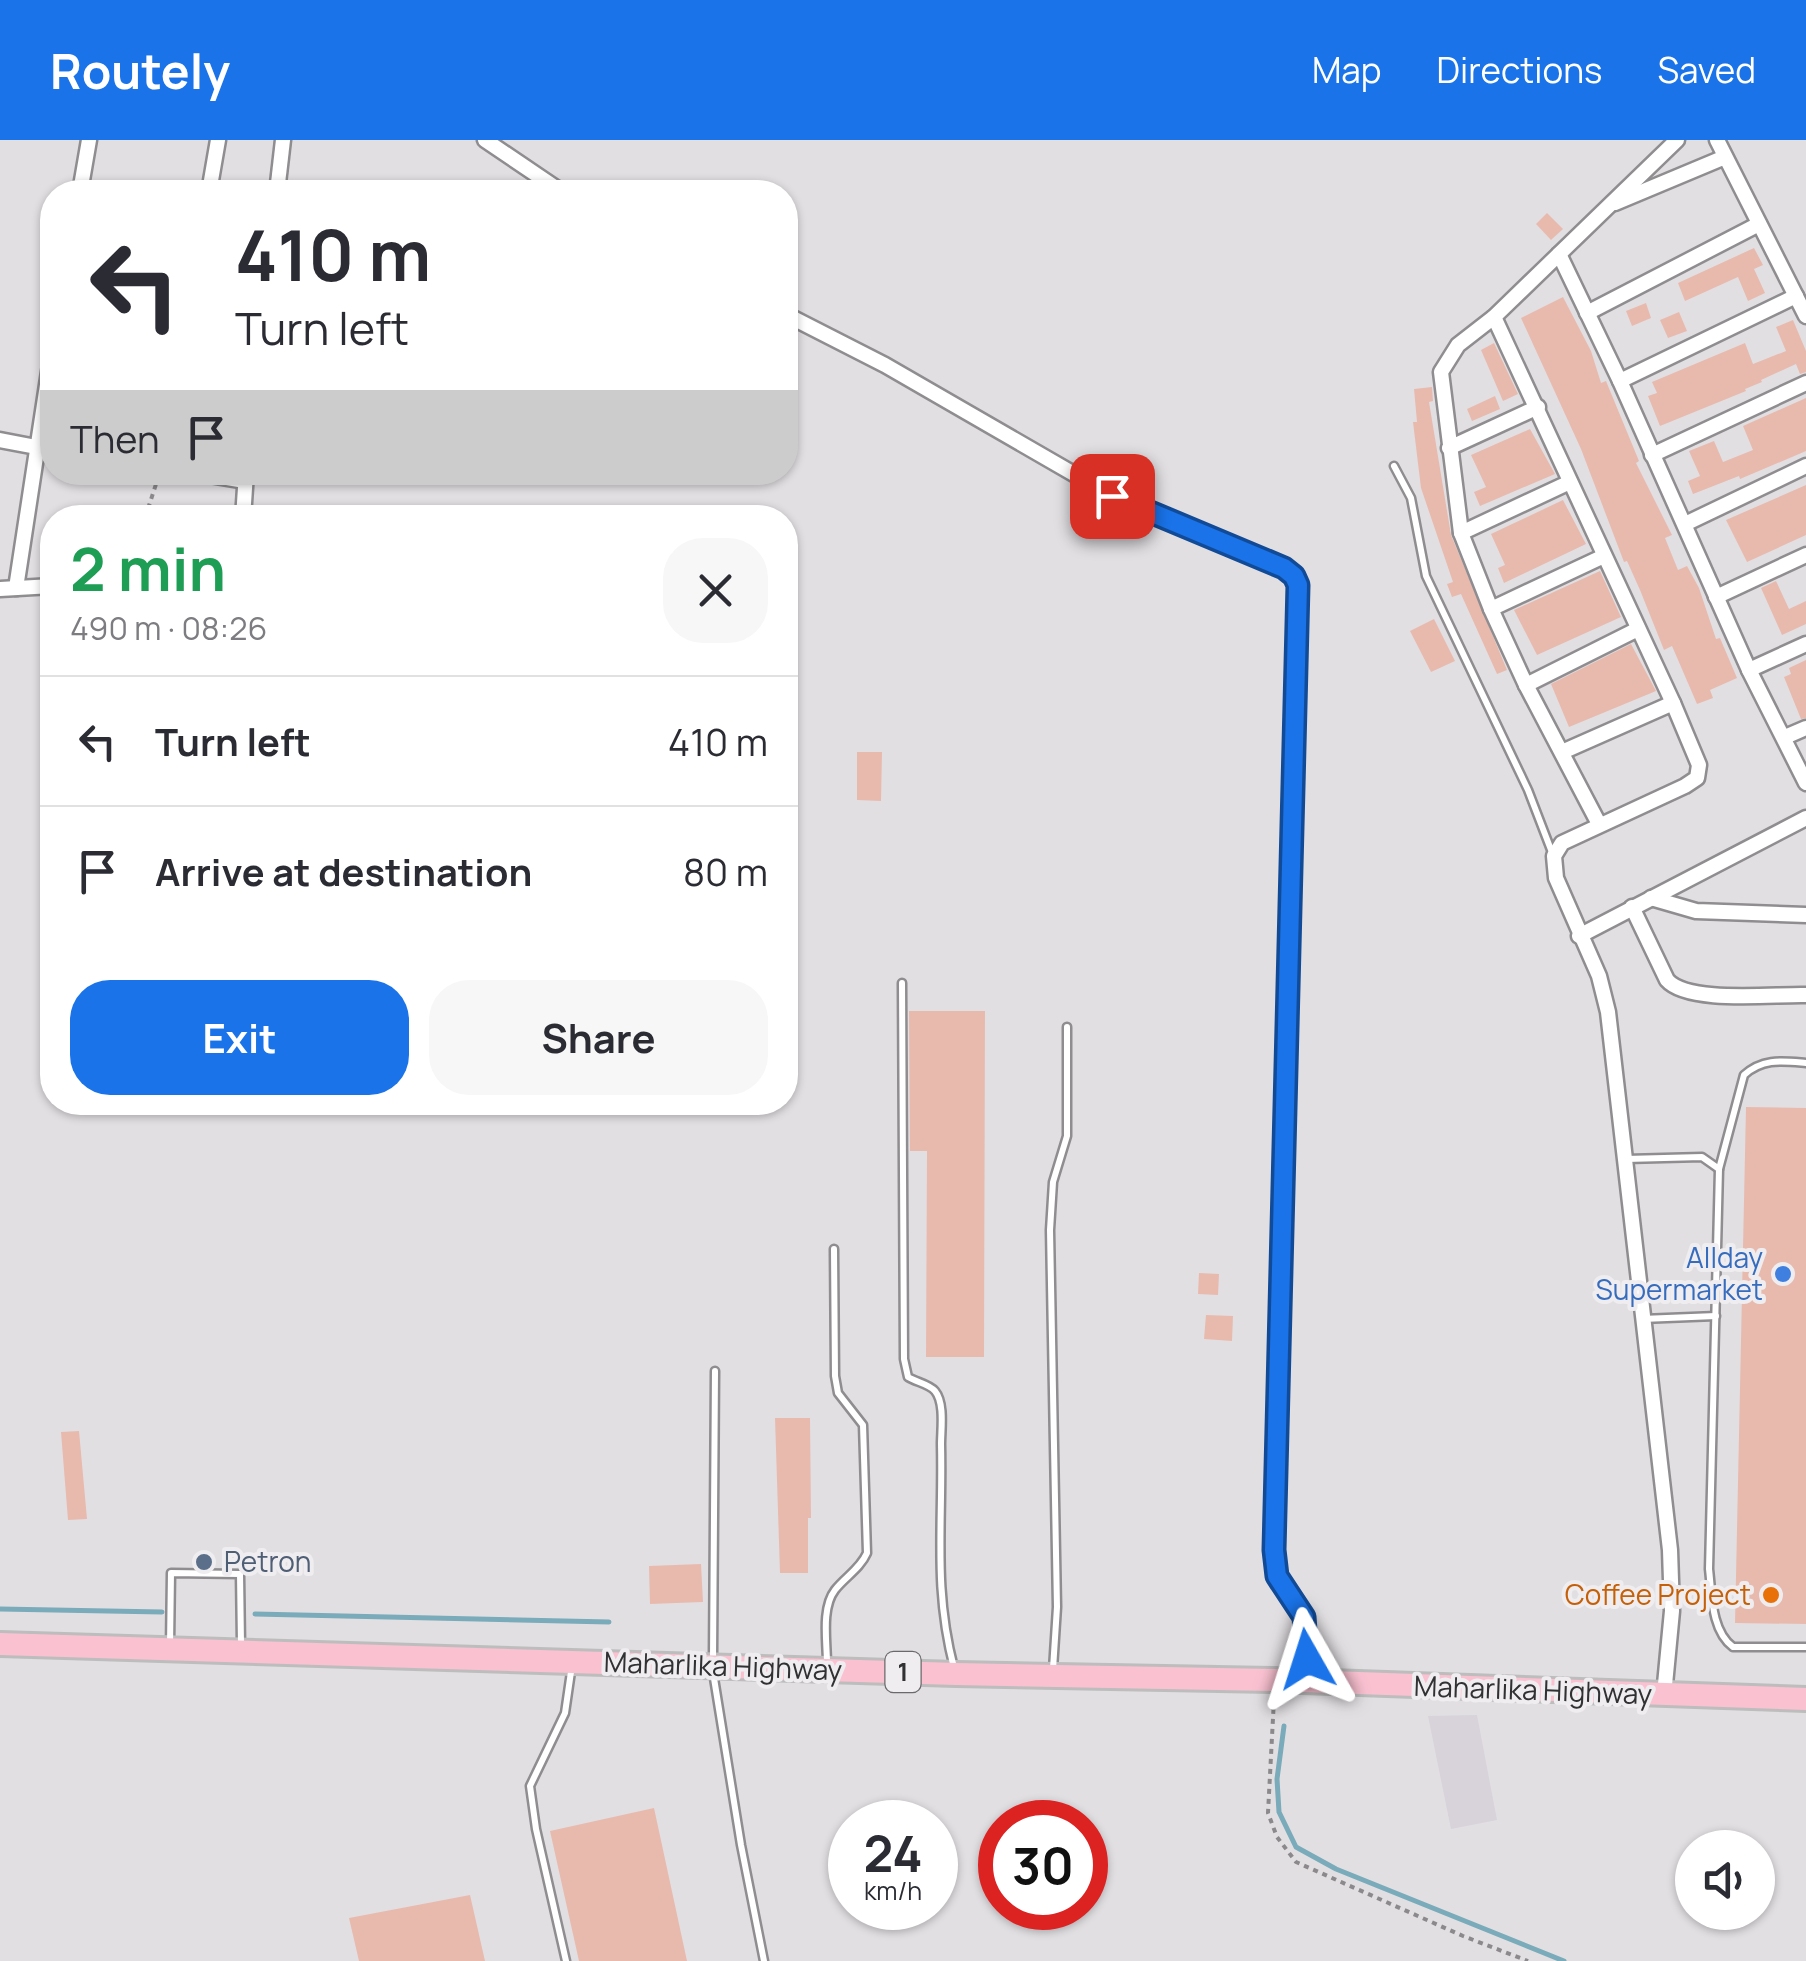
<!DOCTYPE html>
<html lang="en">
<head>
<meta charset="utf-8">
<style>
	body { margin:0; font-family:Manrope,sans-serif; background:#f7f7f7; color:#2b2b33; height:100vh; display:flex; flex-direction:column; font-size:38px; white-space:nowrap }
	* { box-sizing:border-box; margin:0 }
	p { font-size:32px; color:#7c7c81 }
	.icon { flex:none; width:55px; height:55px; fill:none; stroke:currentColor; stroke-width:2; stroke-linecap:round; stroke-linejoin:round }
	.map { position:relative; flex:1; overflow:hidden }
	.panel { position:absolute; left:40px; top:365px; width:758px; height:610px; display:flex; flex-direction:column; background:#fff; border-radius:40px; box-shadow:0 2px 8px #0004 }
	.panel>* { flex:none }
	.guide { position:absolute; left:40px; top:40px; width:758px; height:305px; border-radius:40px; box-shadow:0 2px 8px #0004; background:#fff; color:#2b2b33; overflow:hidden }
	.tools { position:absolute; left:1675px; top:1690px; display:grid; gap:20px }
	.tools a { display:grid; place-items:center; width:100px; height:100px; border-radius:50%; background:#fff; box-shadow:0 2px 8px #0004; font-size:50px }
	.speed { position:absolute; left:828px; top:1660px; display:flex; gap:20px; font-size:50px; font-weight:700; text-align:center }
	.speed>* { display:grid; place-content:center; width:130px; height:130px; border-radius:50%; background:#fff; box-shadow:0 2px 8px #0004; line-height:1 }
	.speed small { font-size:25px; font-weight:400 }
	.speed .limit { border:15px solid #d22; background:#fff; color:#111 }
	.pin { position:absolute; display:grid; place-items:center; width:85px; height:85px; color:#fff; margin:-42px; border-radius:20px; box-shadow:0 5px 15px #0006 }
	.me { position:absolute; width:110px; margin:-55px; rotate:354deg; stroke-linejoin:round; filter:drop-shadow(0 0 8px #0008) }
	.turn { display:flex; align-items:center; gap:35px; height:210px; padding:0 30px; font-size:45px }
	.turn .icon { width:130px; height:130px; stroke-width:2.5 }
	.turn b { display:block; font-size:70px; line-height:85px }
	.then { display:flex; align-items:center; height:95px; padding:0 30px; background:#0003; gap:20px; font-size:38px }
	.round { display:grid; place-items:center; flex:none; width:105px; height:105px; border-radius:40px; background:#f7f7f7 }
	.overview { display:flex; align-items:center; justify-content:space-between; height:170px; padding:0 30px }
	h1 { font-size:60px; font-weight:700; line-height:75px; color:#1e9e55 }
	.action { display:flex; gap:20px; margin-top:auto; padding:20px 30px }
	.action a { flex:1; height:115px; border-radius:40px; background:#1a73e8; color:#fff; font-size:40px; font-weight:700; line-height:115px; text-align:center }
	.action a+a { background:#f7f7f7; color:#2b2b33 }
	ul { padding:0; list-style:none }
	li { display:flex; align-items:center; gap:30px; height:130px; padding:0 30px; border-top:2px solid #e1e1e2 }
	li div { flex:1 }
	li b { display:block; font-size:38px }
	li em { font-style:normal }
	header { display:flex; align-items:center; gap:60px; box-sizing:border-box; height:140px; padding:0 50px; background:#1a73e8; color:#fff }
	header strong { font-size:48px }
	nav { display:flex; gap:55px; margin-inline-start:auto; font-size:35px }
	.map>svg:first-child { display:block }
	.built { fill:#d8d2db }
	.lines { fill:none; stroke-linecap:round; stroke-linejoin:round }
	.stream { stroke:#7aabba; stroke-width:5 }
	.building { fill:#e8baae }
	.lane-casing { stroke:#8f8d90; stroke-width:11 }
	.street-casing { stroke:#8f8d90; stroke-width:19 }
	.primary-casing { stroke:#bdbdbd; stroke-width:28 }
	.path { stroke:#8b898b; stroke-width:4; stroke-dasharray:5 5; stroke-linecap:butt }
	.lane { stroke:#fff; stroke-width:6 }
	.street { stroke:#fff; stroke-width:14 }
	.primary { stroke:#fac1d1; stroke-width:22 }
	.route-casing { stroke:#114b97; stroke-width:25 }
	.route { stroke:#1a73e8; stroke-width:18 }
	.shop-dot { fill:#3f7fe0; stroke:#efedf0; stroke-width:4 }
	.service-dot { fill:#5c6f8a; stroke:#efedf0; stroke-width:4 }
	.food-dot { fill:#e8710a; stroke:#efedf0; stroke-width:4 }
	.labels { text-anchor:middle; stroke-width:8; stroke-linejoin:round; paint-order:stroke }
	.shield { fill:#efedf0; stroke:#6a696b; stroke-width:2.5 }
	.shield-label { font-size:25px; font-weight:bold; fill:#313032 }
	.shop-label { font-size:28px; fill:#366cbe; stroke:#efedf0; text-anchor:end }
	.service-label { font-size:28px; fill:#4e5e75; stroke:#efedf0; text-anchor:start }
	.food-label { font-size:28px; fill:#c56008; stroke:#efedf0; text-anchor:end }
	.street-label { font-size:28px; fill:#313032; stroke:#efedf0 }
</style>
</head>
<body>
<header>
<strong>Routely</strong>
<nav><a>Map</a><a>Directions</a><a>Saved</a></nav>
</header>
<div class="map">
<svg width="1806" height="1821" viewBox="0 0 1806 1821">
	<rect width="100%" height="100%" fill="#e2dfe2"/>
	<polygon class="built" points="1477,1575 1497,1680 1451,1689 1428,1576"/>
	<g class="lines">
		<g class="stream">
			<polyline points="0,1469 162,1472"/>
			<polyline points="255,1474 609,1482"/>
			<polyline points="1284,1586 1277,1639 1279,1672 1296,1707 1336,1729 1564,1821"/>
		</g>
	</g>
	<g class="building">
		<polygon points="1547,73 1563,89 1551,100 1536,84"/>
		<polygon points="1754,108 1763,125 1754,129 1765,153 1748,161 1738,137 1685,161 1678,143"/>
		<polygon points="1563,157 1591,211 1601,243 1606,241 1639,321 1636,323 1672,395 1665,398 1678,430 1687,426 1699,448 1716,499 1720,498 1737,538 1710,550 1713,558 1697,564 1672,506 1664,510 1640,450 1627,421 1624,422 1581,309 1521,178"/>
		<polygon points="1646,163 1651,178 1632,186 1626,171"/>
		<polygon points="1679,172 1687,191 1668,198 1660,180"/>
		<polygon points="1793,180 1806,211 1806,232 1800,234 1796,224 1761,240 1762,242 1745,249 1746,251 1660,286 1648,256 1657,253 1652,242 1745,203 1753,224 1786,211 1776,187"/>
		<polygon points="1494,203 1518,254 1503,261 1481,210"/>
		<polygon points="1432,247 1433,261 1429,262 1451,395 1507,530 1497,534 1461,454 1452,457 1447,444 1453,442 1421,348 1413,282 1417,282 1414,249"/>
		<polygon points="1495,256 1500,269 1472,281 1467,269"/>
		<polygon points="1806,258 1806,311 1740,339 1739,336 1693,354 1688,341 1700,336 1689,311 1714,301 1723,322 1753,310 1743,286"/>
		<polygon points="1530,289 1555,334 1480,366 1474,352 1486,347 1471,315"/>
		<polygon points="1806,345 1806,395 1747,422 1726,380"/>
		<polygon points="1563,360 1586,404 1504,443 1498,428 1505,425 1491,394"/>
		<polygon points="1600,431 1621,477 1537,515 1514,470"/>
		<polygon points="1776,441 1789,469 1806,461 1806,484 1782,495 1761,448"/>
		<polygon points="1434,479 1455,521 1431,532 1410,491"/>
		<polygon points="1631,504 1656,551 1569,587 1551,544"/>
		<polygon points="1806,520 1806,578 1801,579 1784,537 1791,534 1789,528"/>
		<polygon points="857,612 882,612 881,661 857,660"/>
		<polygon points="909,871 985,871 984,1217 926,1217 927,1011 910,1011"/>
		<polygon points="1746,967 1806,968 1806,1484 1735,1483"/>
		<polygon points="1199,1133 1219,1134 1218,1155 1198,1154"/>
		<polygon points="1206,1175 1233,1176 1232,1201 1204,1199"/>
		<polygon points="775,1278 810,1278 811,1378 808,1378 808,1433 780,1433"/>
		<polygon points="79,1291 87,1379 68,1380 61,1292"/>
		<polygon points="701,1424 703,1462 650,1464 649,1426"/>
		<polygon points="654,1668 687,1821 579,1821 550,1691"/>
		<polygon points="470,1755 485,1821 359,1821 349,1778"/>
	</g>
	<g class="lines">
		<defs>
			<g id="lane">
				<polyline points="1394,326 1411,358 1426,436 1528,650 1553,715"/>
				<path d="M902,843L904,1219L908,1237C916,1242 929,1244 935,1251C945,1263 941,1290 941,1304C943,1386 933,1447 954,1528"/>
				<path d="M1626,1019L1702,1017L1719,1029L1744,935C1763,918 1782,921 1806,923"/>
				<path d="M1719,1029L1709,1429C1712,1454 1711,1491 1733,1507H1806"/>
				<polyline points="1642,1179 1716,1176"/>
				<polyline points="170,1505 171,1433 240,1434 241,1504"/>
				<polyline points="713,1519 715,1231"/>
				<path d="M827,1524C827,1502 821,1468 835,1450C845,1437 860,1429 867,1413L863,1285L838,1253L835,1236L834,1109"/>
				<polyline points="1053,1529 1057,1467 1050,1090 1053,1042 1067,996 1067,887"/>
				<polyline points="713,1532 741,1705 764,1821"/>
				<polyline points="566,1821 536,1689 530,1646 565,1573 572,1525"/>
			</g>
			<g id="street">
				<polyline points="485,0 562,52"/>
				<polyline points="1717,0 1806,176"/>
				<polyline points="80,52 89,0"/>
				<polyline points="209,52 218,0"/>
				<polyline points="277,52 283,0"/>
				<polyline points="1615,63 1725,17"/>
				<polyline points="1559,114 1620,241 1749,530 1806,643"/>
				<polyline points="1587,173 1759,84"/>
				<path d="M785,174L885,225L1112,356L1284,427L1294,435L1298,445L1274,1410C1275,1449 1292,1446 1304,1475C1311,1494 1307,1521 1306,1541"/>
				<polyline points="1494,177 1673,563 1699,625 1697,638 1685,646 1562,703 1554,716 1556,738 1599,836 1608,872 1670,1410 1672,1471 1664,1555"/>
				<polyline points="1620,241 1796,156"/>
				<polyline points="0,300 52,310"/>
				<polyline points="1449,308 1538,267"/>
				<polyline points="1652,315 1806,243"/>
				<polyline points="191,332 245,341"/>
				<polyline points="243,378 246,333"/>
				<polyline points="1685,384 1806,326"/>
				<polyline points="1461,393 1570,342"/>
				<polyline points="16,448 52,212"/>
				<polyline points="0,449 52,446"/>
				<polyline points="1716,457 1806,415"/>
				<polyline points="1491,469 1604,416"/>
				<polyline points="1749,530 1806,504"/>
				<polyline points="1526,545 1638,489"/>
				<polyline points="1785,597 1806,588"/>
				<polyline points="1562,612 1673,563"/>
				<polyline points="1599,684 1526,545 1491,469 1461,393 1441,232 1458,205 1494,177 1677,0"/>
				<polyline points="1651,758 1696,771 1806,775"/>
				<path d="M1632,767L1667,840C1688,864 1773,854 1806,855"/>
				<polyline points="1579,796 1806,678"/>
			</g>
			<polyline id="primary" points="0,1504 956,1534 1275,1540 1806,1559"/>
		</defs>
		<use href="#lane" class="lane-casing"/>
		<use href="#street" class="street-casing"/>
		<use href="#primary" class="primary-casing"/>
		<g class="path">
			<polyline points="145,378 160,332"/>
			<polyline points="1274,1559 1268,1673 1277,1697 1296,1722 1463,1796 1528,1821"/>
		</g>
		<use href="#lane" class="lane"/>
		<use href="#street" class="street"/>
		<use href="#primary" class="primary"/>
	</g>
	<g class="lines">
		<defs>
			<polyline id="route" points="1112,356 1284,428 1294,436 1298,445 1274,1410 1277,1436 1304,1477 1307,1519"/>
		</defs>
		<use href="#route" class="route-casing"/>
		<use href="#route" class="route"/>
	</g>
	<circle class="shop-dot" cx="1783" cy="1134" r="10"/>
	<circle class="service-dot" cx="204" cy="1422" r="10"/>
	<circle class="food-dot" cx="1771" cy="1455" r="10"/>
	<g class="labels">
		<rect class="shield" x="885.5" y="1512" width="35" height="40" rx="8"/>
		<g class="shield-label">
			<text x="903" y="1541">1</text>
		</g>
		<g class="shop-label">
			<text x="1763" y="1128">Allday<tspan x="1763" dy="32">Supermarket</tspan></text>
		</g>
		<g class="service-label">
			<text x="224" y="1432">Petron</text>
		</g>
		<g class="food-label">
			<text x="1751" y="1465">Coffee Project</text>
		</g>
		<g class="street-label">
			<text transform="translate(723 1526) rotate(2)" y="10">Maharlika Highway</text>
			<text transform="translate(1533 1550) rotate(2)" y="10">Maharlika Highway</text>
		</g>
	</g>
</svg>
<div class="tools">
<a><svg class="icon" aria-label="sound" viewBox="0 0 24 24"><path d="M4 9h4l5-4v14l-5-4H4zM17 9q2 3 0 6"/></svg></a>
</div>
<div class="speed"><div>24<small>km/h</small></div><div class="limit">30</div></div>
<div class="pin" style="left:1112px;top:356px;background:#d93025"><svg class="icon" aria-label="arrive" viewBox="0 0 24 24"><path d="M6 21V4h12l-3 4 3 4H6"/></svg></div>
<svg class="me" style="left:1307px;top:1519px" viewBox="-20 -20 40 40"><path d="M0-17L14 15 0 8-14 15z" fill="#1a73e8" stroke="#fff" stroke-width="4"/></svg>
<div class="guide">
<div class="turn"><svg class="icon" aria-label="left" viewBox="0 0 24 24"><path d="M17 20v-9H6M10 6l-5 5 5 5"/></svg><div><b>410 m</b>Turn left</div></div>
<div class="then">Then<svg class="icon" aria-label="arrive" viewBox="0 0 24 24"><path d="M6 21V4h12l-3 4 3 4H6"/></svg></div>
</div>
<section class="panel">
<div class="overview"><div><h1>2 min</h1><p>490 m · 08:26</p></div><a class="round"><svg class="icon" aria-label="close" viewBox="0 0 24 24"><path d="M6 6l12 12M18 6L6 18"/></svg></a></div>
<ul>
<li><svg class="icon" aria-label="left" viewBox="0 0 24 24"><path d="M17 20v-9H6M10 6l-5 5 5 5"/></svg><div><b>Turn left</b></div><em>410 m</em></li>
<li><svg class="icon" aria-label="arrive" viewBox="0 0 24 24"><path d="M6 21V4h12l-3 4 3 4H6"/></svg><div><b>Arrive at destination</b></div><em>80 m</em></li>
</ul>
<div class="action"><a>Exit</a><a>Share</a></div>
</section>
</div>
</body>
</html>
